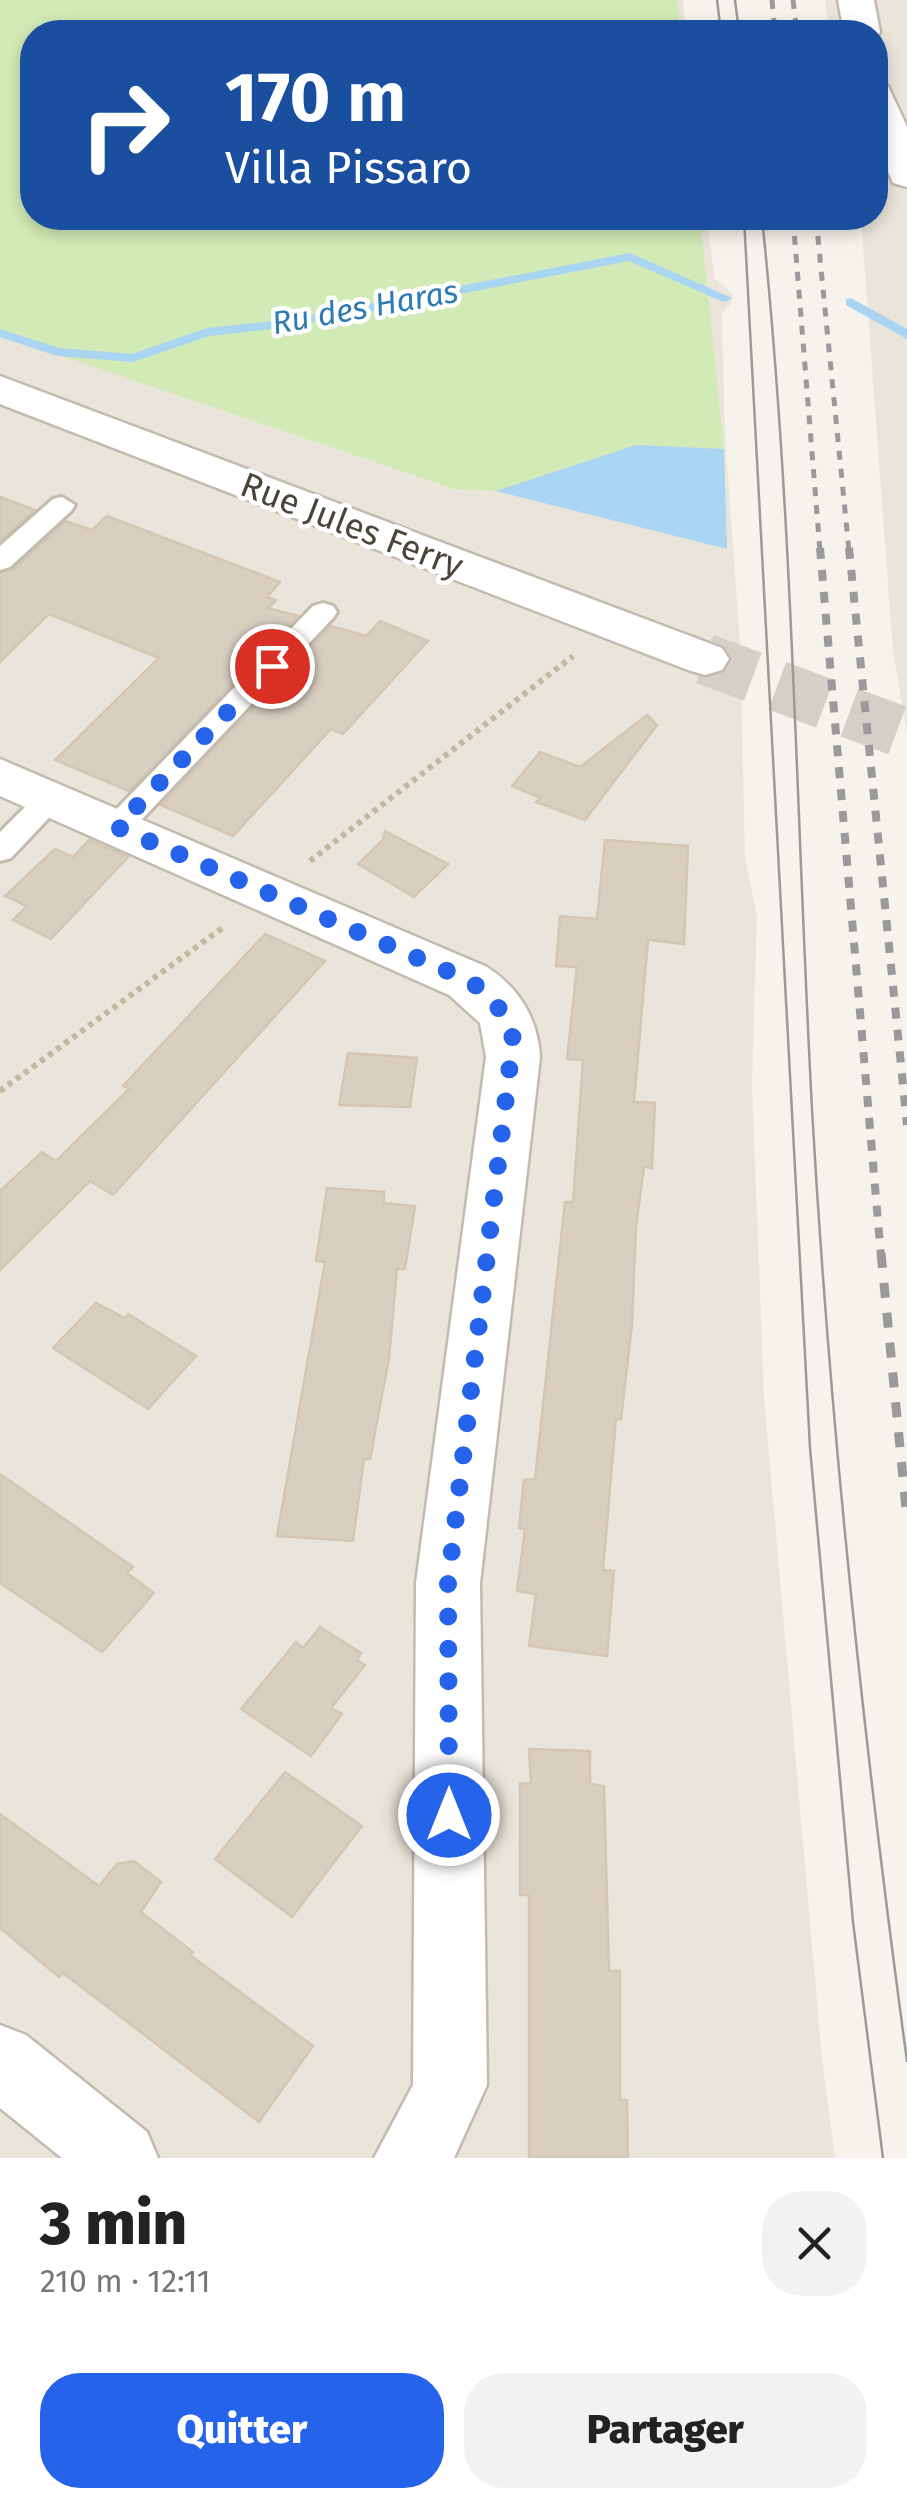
<!DOCTYPE html>
<html lang="fr">
<head>
<meta charset="utf-8">
<style>
	body { margin:0; font-family:"Fira Sans",sans-serif; background:#f2f2f2; color:#222; height:100vh; display:flex; flex-direction:column; font-size:38px; white-space:nowrap }
	* { box-sizing:border-box; margin:0 }
	p { font-size:32px; color:#767676 }
	.icon { flex:none; width:55px; height:55px; fill:none; stroke:currentColor; stroke-width:2; stroke-linecap:round; stroke-linejoin:round }
	.map { position:relative; height:2158px; overflow:hidden }
	.sheet { display:flex; flex-direction:column; background:#fff; flex:1 }
	.sheet>* { flex:none }
	.guide { position:absolute; left:20px; top:20px; width:868px; height:210px; border-radius:40px; box-shadow:0 5px 15px #0003; background:#1a4fa0; color:#fff; overflow:hidden }
	.pin { position:absolute; display:grid; place-items:center; width:85px; height:85px; color:#fff; margin:-42px; border:5px solid #fff; border-radius:50%; box-shadow:0 2px 10px #0007 }
	.me { position:absolute; width:110px; margin:-55px; rotate:0deg; stroke-linejoin:round; filter:drop-shadow(0 0 8px #0008) }
	.turn { display:flex; align-items:center; gap:35px; height:210px; padding:0 40px; font-size:45px }
	.turn .icon { width:130px; height:130px; stroke-width:2.5 }
	.turn b { display:block; font-size:70px; line-height:85px }
	.round { display:grid; place-items:center; flex:none; width:105px; height:105px; border-radius:40px; background:#f2f2f2 }
	.head { display:flex; align-items:center; justify-content:space-between; height:170px; padding:0 40px }
	h1 { font-size:60px; font-weight:800; line-height:75px }
	.button { display:flex; gap:20px; margin-top:auto; padding:20px 40px }
	.button a { flex:1; height:115px; border-radius:40px; background:#2563eb; color:#fff; font-size:40px; font-weight:800; line-height:115px; text-align:center }
	.button a+a { background:#f2f2f2; color:#222 }
	.map>svg:first-child { display:block }
	.residential { fill:#eae5da }
	.green { fill:#d2eab5 }
	.water { fill:#a9d4f2 }
	.lines { fill:none; stroke-linecap:round; stroke-linejoin:round }
	.stream { fill:#a9d4f2; fill-rule:evenodd }
	.building { fill:#d8cfc1; stroke:#d3c7b4; stroke-width:2.5 }
	.tertiary-tunnel { stroke:#d4d0c8; stroke-width:51; stroke-dasharray:51 26; stroke-linecap:butt }
	.service-casing { stroke:#c2bbae; stroke-width:6 }
	.minor-casing { stroke:#c2bbae; stroke-width:5 }
	.tertiary-casing { stroke:#c2bbae; stroke-width:5 }
	.path { stroke:#c4b79f; stroke-width:6; stroke-dasharray:5 5; stroke-linecap:butt }
	.service { fill:#fff; fill-rule:evenodd }
	.minor { fill:#fff; fill-rule:evenodd }
	.tertiary { fill:#fff; fill-rule:evenodd }
	.tram { stroke:#9a9a9a; stroke-width:2.5 }
	.rail-far2 { stroke:#9a9a9a; stroke-width:5; stroke-dasharray:9 9; stroke-linecap:butt }
	.rail-far1 { stroke:#9a9a9a; stroke-width:8; stroke-dasharray:11 11; stroke-linecap:butt }
	.rail { stroke:#9a9a9a; stroke-width:9; stroke-dasharray:15 15; stroke-linecap:butt }
	.route { stroke:#2563eb; stroke-width:18; stroke-dasharray:0 32.4 }
	.labels { text-anchor:middle; stroke-width:9; stroke-linejoin:round; paint-order:stroke }
	.far-water-label { font-size:32px; font-style:italic; fill:#2e7ab2; stroke:#fff }
	.street-label { font-size:35px; fill:#4b4439; stroke:#fff }
</style>
</head>
<body>
<div class="map">
<svg width="907" height="2158" viewBox="0 0 907 2158">
	<rect width="100%" height="100%" fill="#f6f3ec"/>
	<g class="residential">
		<polygon points="0,0 683,0 686,32 32,32 32,218 706,218 715,279 733,294 731,304 722,313 725,436 740,643 745,858 757,916 752,1084 764,1397 822,2060 835,2158 0,2158"/>
		<polygon points="825,0 907,0 907,731 893,652 861,218 875,218 875,32 830,32"/>
	</g>
	<polygon class="green" points="0,0 677,0 680,32 32,32 32,218 700,218 724,449 636,445 496,491 455,489 0,335"/>
	<polygon class="water" points="636,445 724,449 727,549 496,491"/>
	<g class="lines">
		<g class="stream">
			<polygon points="630,253 732,298 726,302 721,301 629,261 290,327 209,336 133,362 57,356 0,337 0,329 59,348 132,354 207,328 290,319"/>
			<polygon points="851,298 907,329 907,339 846,305 846,299"/>
		</g>
	</g>
	<g class="building">
		<polygon points="0,497 35,510 0,541"/>
		<polygon points="107,516 280,582 267,597 276,600 268,608 298,616 129,791 55,760 159,658 49,614 0,662 0,573 13,570 66,521 92,530"/>
		<polygon points="380,621 428,641 343,734 331,729 233,836 161,805 331,626 366,636"/>
		<polygon points="647,715 657,725 585,820 536,802 541,798 512,786 540,752 580,767"/>
		<polygon points="385,831 448,864 414,897 358,864 383,840"/>
		<polygon points="89,840 128,857 51,939 13,920 27,906 5,896 55,849 73,857"/>
		<polygon points="605,840 688,846 684,944 648,940 634,1102 655,1103 652,1168 644,1167 636,1226 632,1324 621,1419 616,1419 603,1570 614,1571 607,1656 529,1646 536,1594 517,1591 525,1529 519,1528 524,1480 535,1479 565,1202 573,1202 583,1060 567,1059 577,967 556,966 560,916 597,919"/>
		<polygon points="265,934 325,961 113,1195 90,1181 0,1270 0,1191 42,1152 56,1161 129,1089 123,1086"/>
		<polygon points="348,1053 417,1058 410,1107 339,1105"/>
		<polygon points="327,1188 384,1192 384,1203 415,1206 405,1269 397,1269 389,1358 370,1459 364,1459 353,1541 277,1536 325,1262 316,1261"/>
		<polygon points="96,1303 125,1318 128,1314 196,1356 148,1409 53,1348"/>
		<polygon points="0,1474 133,1567 127,1573 154,1593 102,1652 0,1583"/>
		<polygon points="320,1627 361,1653 357,1660 365,1665 331,1708 342,1714 311,1756 241,1709 296,1642 303,1648"/>
		<polygon points="529,1749 590,1751 590,1784 604,1786 609,1971 620,1971 620,2100 627,2100 628,2158 529,2158 529,1895 520,1895 520,1784 531,1783"/>
		<polygon points="285,1772 362,1826 292,1917 215,1859"/>
		<polygon points="0,1814 99,1886 117,1864 134,1861 161,1882 141,1912 193,1952 190,1955 313,2046 259,2122 63,1973 59,1977 0,1928"/>
	</g>
	<g class="lines">
		<polyline class="tertiary-tunnel" points="705,659 907,734"/>
		<defs>
			<g id="service">
				<polygon points="62,497 75,505 71,511 10,567 0,570 0,546 53,499"/>
				<polygon points="323,603 333,606 337,612 333,618 128,834 117,837 106,834 102,827 106,820 313,606"/>
				<polygon points="50,789 60,792 65,799 60,806 11,858 0,861 0,832 40,792"/>
			</g>
			<g id="minor">
				<path d="M0,759L487,967C519,988 538,1019 540,1057L480,1583L487,2085L454,2158H374L413,2085L416,1583L486,1057L480,1023L449,995L0,796Z"/>
				<polygon points="0,2025 26,2035 147,2132 158,2158 62,2158 0,2108"/>
			</g>
			<g id="tertiary">
				<polygon points="838,0 874,0 880,32 875,39 875,32 844,32"/>
				<polygon points="875,83 888,86 907,127 907,187 893,183 875,142"/>
				<polygon points="0,376 722,648 729,659 722,670 705,675 688,670 0,404"/>
			</g>
		</defs>
		<use href="#service" class="service-casing"/>
		<use href="#minor" class="minor-casing"/>
		<use href="#tertiary" class="tertiary-casing"/>
		<g class="path">
			<polyline points="310,861 573,656"/>
			<polyline points="0,1091 225,926"/>
		</g>
		<use href="#service" class="service"/>
		<use href="#minor" class="minor"/>
		<use href="#tertiary" class="tertiary"/>
		<g class="tram">
			<polyline points="717,0 721,32"/>
			<polyline points="735,0 739,32"/>
			<polyline points="744,218 810,1448 853,1922 883,2158"/>
			<path d="M762,218C793,514 796,811 812,1109C830,1427 864,1745 907,2061"/>
		</g>
		<g class="rail-far2">
			<polyline points="772,0 775,32"/>
			<polyline points="793,0 797,32"/>
			<polyline points="793,218 820,551"/>
			<polyline points="816,218 849,551"/>
		</g>
		<g class="rail-far1">
			<polyline points="820,548 881,1256"/>
			<polyline points="849,548 907,1125"/>
		</g>
		<polyline class="rail" points="881,1253 907,1519"/>
	</g>
	<g class="lines">
		<path class="route" d="M272,666L117,827L468,980C491,995 506,1013 513,1039L448,1583L449,1815"/>
	</g>
	<g class="labels">
		<g class="far-water-label">
			<text transform="translate(365 307) rotate(-10)" y="11">Ru des Haras</text>
		</g>
		<g class="street-label">
			<text transform="translate(352 525) rotate(21)" y="12">Rue Jules Ferry</text>
		</g>
	</g>
</svg>
<div class="pin" style="left:272px;top:666px;background:#d93025"><svg class="icon" aria-label="arrive" viewBox="0 0 24 24"><path d="M6 21V4h12l-3 4 3 4H6"/></svg></div>
<svg class="me" style="left:449px;top:1815px" viewBox="-20 -20 40 40"><circle r="17" fill="#2563eb" stroke="#fff" stroke-width="3"/><path d="M0-11L8 9 0 5-8 9z" fill="#fff"/></svg>
<div class="guide">
<div class="turn"><svg class="icon" aria-label="right" viewBox="0 0 24 24"><path d="M7 20v-9h11M14 6l5 5-5 5"/></svg><div><b>170 m</b>Villa Pissaro</div></div>
</div>
</div>
<section class="sheet">
<div class="head"><div><h1>3 min</h1><p>210 m · 12:11</p></div><a class="round"><svg class="icon" aria-label="close" viewBox="0 0 24 24"><path d="M6 6l12 12M18 6L6 18"/></svg></a></div>
<div class="button"><a>Quitter</a><a>Partager</a></div>
</section>
</body>
</html>
